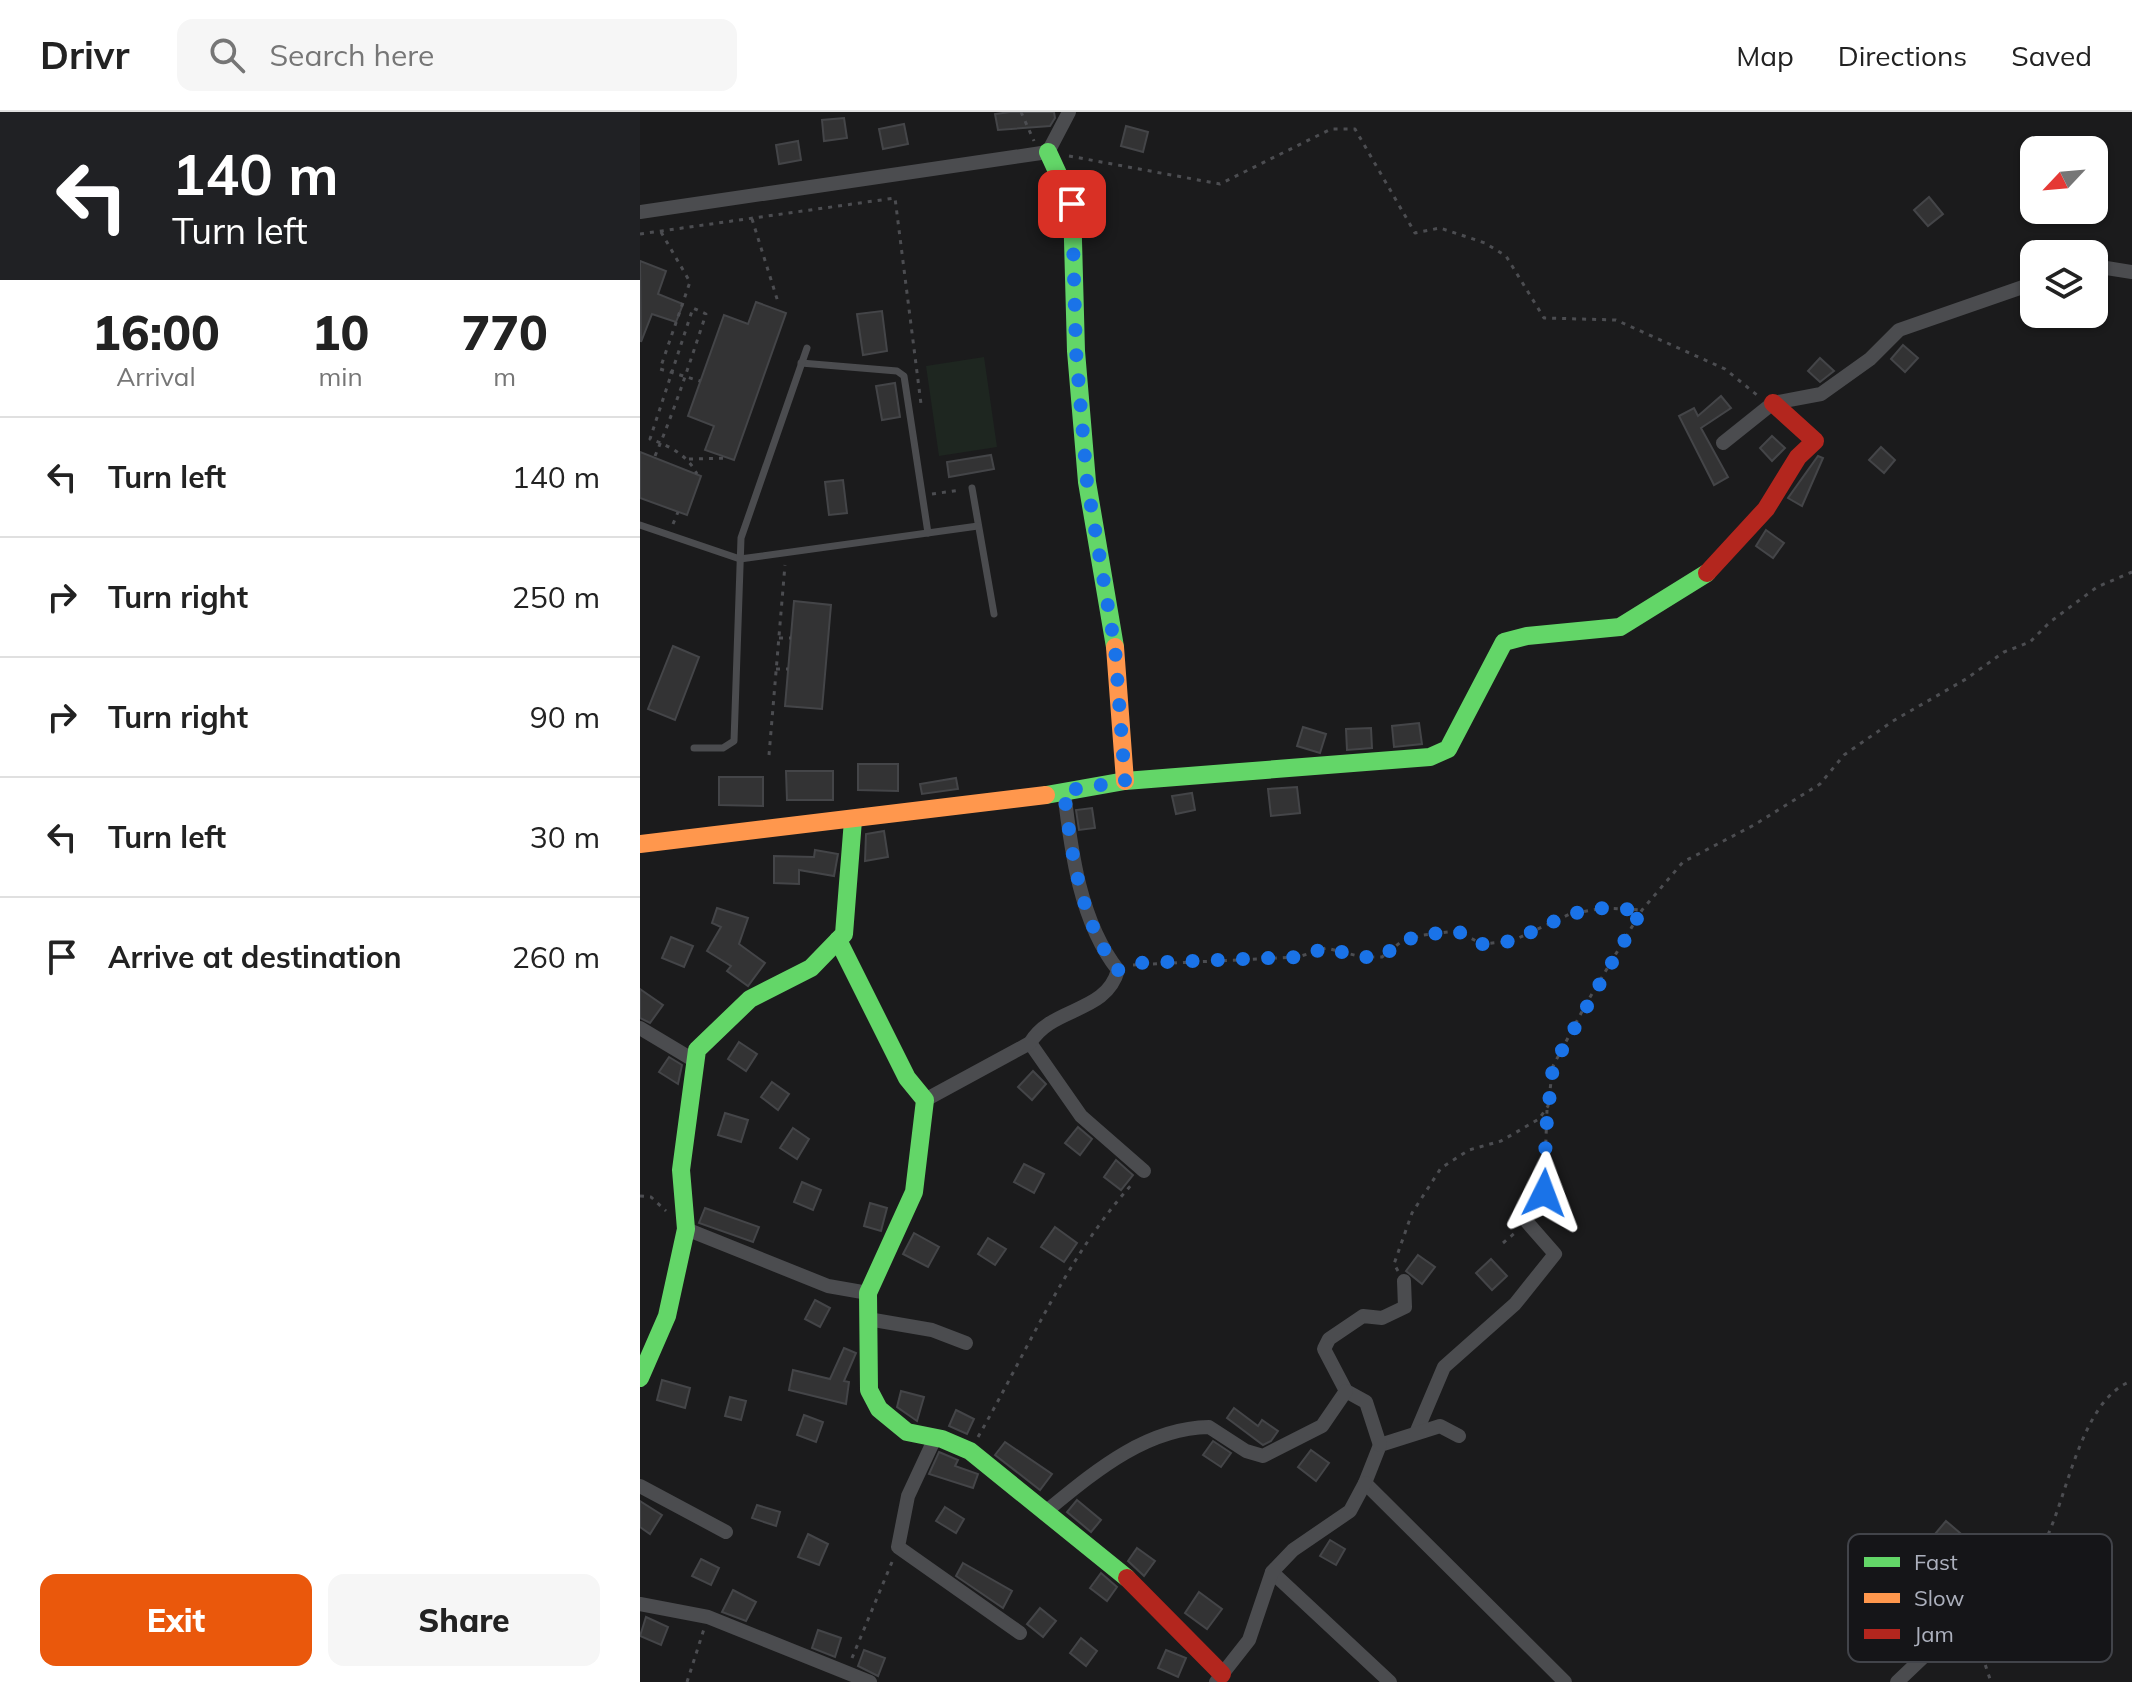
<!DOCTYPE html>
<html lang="en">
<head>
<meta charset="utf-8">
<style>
	body { margin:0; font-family:Mulish,sans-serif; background:#f6f6f6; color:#222; height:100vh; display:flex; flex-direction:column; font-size:30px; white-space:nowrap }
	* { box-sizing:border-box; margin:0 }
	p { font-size:26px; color:#767676 }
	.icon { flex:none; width:44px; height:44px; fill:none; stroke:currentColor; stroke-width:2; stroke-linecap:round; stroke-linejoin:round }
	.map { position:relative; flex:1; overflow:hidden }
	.sheet { display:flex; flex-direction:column; background:#fff; width:640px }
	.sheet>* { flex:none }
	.banner { background:#202124; color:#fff; overflow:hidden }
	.needle { width:52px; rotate:244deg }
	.tools { position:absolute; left:1380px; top:24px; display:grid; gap:16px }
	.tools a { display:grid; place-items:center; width:88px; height:88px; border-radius:16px; background:#fff; box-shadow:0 2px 6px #0004; font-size:40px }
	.pin { position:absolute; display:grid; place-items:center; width:68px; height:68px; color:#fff; margin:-34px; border-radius:16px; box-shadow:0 4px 12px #0006 }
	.me { position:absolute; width:88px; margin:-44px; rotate:3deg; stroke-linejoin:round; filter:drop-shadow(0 0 6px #0008) }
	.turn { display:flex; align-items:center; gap:28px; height:168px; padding:0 40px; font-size:36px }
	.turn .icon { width:104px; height:104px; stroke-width:2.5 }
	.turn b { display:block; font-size:56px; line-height:68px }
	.eta { display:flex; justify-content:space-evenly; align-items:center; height:136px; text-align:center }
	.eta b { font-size:48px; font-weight:800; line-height:56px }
	.button { display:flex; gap:16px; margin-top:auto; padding:16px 40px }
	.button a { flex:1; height:92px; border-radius:16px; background:#ea580c; color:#fff; font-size:32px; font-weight:800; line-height:92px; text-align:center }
	.button a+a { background:#f6f6f6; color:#222 }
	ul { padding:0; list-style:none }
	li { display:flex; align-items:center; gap:24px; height:120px; padding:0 40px; border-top:2px solid #e0e0e0 }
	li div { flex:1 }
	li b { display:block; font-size:30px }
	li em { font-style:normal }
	header { display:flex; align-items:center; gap:48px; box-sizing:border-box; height:112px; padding:0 40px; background:#fff; border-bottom:2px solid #e0e0e0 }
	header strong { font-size:38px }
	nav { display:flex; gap:44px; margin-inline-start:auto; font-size:28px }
	.search { width:560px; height:72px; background:#f6f6f6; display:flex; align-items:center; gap:20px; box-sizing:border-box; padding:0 28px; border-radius:16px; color:#767676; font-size:30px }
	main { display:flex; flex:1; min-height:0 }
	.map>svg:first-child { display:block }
	.green { fill:#1e2620 }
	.building { fill:#333334; stroke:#444548; stroke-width:2 }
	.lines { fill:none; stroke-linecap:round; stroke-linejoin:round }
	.path { stroke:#4c4d51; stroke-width:3; stroke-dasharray:4 6; stroke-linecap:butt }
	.lane { stroke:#4b4c4f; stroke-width:7 }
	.street { stroke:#4b4c4f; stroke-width:14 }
	.fast { stroke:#63d668; stroke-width:18 }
	.slow { stroke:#ff974d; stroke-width:18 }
	.jam { stroke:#b3261e; stroke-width:18 }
	.route { stroke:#1a73e8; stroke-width:14; stroke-dasharray:0 25.2 }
	.key { fill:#151518; stroke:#42444a; stroke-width:2 }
	.key-label { font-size:22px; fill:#acb0bd }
</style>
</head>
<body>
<header>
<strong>Drivr</strong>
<div class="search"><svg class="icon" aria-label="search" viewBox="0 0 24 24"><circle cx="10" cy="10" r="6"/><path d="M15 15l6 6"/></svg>Search here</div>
<nav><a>Map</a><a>Directions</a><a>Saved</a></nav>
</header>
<main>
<section class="sheet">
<div class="banner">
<div class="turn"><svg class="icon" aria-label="left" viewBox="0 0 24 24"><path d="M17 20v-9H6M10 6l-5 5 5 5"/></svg><div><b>140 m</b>Turn left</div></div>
</div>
<div class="eta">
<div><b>16:00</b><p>Arrival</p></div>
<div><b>10</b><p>min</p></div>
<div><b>770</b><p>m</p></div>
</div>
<ul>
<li><svg class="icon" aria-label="left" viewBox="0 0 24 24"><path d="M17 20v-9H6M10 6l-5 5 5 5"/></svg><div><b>Turn left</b></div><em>140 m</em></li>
<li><svg class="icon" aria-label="right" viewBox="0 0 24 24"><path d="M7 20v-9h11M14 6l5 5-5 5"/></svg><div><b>Turn right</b></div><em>250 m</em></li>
<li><svg class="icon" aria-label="right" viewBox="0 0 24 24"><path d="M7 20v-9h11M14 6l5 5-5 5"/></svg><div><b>Turn right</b></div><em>90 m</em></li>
<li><svg class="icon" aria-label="left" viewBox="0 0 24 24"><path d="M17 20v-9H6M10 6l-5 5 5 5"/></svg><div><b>Turn left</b></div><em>30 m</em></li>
<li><svg class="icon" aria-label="arrive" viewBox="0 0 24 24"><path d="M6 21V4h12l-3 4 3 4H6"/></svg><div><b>Arrive at destination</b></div><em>260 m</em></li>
</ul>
<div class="button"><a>Exit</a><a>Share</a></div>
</section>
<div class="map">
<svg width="1492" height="1570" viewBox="0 0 1492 1570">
	<rect width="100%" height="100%" fill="#1b1b1c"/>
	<polygon class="green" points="344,245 357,335 299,344 286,254"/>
	<g class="building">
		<polygon points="370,0 414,0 415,6 410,14 358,18 355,2"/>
		<polygon points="204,6 207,26 184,29 182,8"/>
		<polygon points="264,12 268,32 243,37 239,17"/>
		<polygon points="486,14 508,20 503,40 481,34"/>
		<polygon points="158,29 161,48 139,52 136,33"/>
		<polygon points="1289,85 1303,102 1288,114 1274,98"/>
		<polygon points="0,149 26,159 18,182 43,192 36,210 12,202 1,230"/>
		<polygon points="116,190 146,201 94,348 65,338 74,314 48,304 84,203 108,212"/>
		<polygon points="242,199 247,239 223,243 217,202"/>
		<polygon points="1263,233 1278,246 1265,260 1251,247"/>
		<polygon points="1180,246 1194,259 1180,270 1168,259"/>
		<polygon points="255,271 260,305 242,308 236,274"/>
		<polygon points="1081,284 1091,296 1061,316 1088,365 1074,373 1039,304 1054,296 1058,304"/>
		<polygon points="1132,324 1145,336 1132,349 1120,336"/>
		<polygon points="1241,335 1255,348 1244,361 1229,348"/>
		<polygon points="0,340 61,364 47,403 0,386"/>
		<polygon points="351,343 354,357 309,365 307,350"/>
		<polygon points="1178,344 1183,346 1162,394 1148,386"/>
		<polygon points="203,368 207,401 189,403 185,370"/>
		<polygon points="1126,418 1144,431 1133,446 1116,434"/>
		<polygon points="154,489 191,493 182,597 145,594"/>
		<polygon points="33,534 59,545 35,608 8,597"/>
		<polygon points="779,611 782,632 754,635 752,614"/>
		<polygon points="663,615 686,622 680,641 657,634"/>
		<polygon points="731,616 732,636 707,638 706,617"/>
		<polygon points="218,652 258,652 258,679 218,678"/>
		<polygon points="146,659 193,659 193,688 147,688"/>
		<polygon points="79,665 123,665 123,694 79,693"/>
		<polygon points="316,666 318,677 282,682 280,672"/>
		<polygon points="657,675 660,701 631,704 628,677"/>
		<polygon points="552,681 555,698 536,702 532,684"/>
		<polygon points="452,696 455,716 439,718 436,698"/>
		<polygon points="244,719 248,745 225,749 226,722"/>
		<polygon points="175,738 198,742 194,764 159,758 159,772 134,771 134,744 174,745"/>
		<polygon points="77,796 108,806 99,832 125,851 108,874 87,859 91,854 67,839 81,815 72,811"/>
		<polygon points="31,825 53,834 44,855 22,846"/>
		<polygon points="0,877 23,893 10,911 0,906"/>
		<polygon points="99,930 117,942 106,959 88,947"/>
		<polygon points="29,945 42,953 38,972 19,960"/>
		<polygon points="393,959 406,972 392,988 378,975"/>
		<polygon points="132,970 149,982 138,998 121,985"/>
		<polygon points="85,1001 108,1008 101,1030 78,1023"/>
		<polygon points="438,1015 452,1027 440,1043 425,1031"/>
		<polygon points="153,1016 169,1027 157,1047 140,1036"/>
		<polygon points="476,1048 493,1063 481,1078 464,1065"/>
		<polygon points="384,1052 404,1062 394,1081 374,1070"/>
		<polygon points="162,1070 181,1078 173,1098 154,1090"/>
		<polygon points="230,1091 247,1096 241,1119 224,1114"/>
		<polygon points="65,1096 119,1115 113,1130 59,1111"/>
		<polygon points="415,1115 437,1131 424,1150 401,1135"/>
		<polygon points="274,1121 299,1135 288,1155 263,1142"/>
		<polygon points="348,1126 366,1137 355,1153 338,1142"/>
		<polygon points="778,1143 795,1155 782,1172 766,1159"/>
		<polygon points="851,1147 867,1164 852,1178 836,1161"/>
		<polygon points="175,1188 190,1196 180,1215 165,1207"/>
		<polygon points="204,1236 216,1241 204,1269 209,1270 206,1292 149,1278 153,1258 190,1267"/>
		<polygon points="22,1268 50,1276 45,1296 17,1288"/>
		<polygon points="261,1279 284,1285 277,1309 257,1295"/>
		<polygon points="90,1285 106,1289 101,1308 85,1304"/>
		<polygon points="594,1296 618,1314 622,1308 638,1319 631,1329 623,1333 587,1306"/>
		<polygon points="316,1298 334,1307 327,1322 309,1314"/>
		<polygon points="164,1303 183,1310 176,1330 157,1323"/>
		<polygon points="573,1329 591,1341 581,1355 563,1343"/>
		<polygon points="365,1330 412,1362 400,1378 355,1343"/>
		<polygon points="671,1338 689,1351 676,1369 658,1355"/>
		<polygon points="299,1340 318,1348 315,1354 338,1362 333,1376 289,1362"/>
		<polygon points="437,1388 461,1408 451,1420 427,1400"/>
		<polygon points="0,1389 22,1403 10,1422 0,1415"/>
		<polygon points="117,1393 140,1400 136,1414 112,1406"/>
		<polygon points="305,1395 324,1407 316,1421 296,1409"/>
		<polygon points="1306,1409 1326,1426 1310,1445 1290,1428"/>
		<polygon points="168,1422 188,1432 179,1453 158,1445"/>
		<polygon points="690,1428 705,1437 696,1453 680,1444"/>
		<polygon points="497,1436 515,1449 504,1464 488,1449"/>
		<polygon points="61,1447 79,1456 71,1473 52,1464"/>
		<polygon points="323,1451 372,1479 363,1496 316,1464"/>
		<polygon points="461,1461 477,1475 467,1489 450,1476"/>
		<polygon points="93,1478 116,1490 106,1509 82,1500"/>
		<polygon points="559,1480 582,1497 567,1517 545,1501"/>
		<polygon points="400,1496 416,1509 403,1525 387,1512"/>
		<polygon points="6,1505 28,1515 21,1533 0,1524"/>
		<polygon points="178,1518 201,1526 195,1545 172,1536"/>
		<polygon points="441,1526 457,1539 446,1554 430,1541"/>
		<polygon points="224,1538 245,1546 238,1564 218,1554"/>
		<polygon points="526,1538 546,1546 538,1565 518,1556"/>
	</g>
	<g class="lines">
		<g class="path">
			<polyline points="381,0 394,29"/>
			<polyline points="429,44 580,72 691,17 715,17 775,121 800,116 845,131 866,144 904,206 976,208 1085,257 1117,283"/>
			<polyline points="112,107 138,190"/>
			<polyline points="21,120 50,170 20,257 60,269"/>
			<polyline points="0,122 255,86 281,292"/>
			<path d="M15,344C35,297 50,250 66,202L53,196L10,327C30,334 47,343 57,362"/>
			<polyline points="49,347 88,346"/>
			<polyline points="292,382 321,378"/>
			<polyline points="33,412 38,400"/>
			<polyline points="139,526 151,526"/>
			<polyline points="136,557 148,557"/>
			<polyline points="129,643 145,453"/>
			<polyline points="493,853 658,845 686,836 722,845 742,845 762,829 783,823 817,819 842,832 872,829 930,802 963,796 1001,798"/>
			<polyline points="0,1084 11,1085 26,1099"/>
			<polyline points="894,1099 904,1081 907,998"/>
			<polyline points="863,1131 876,1120"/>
			<polyline points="758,1159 754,1152 772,1101 801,1056 829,1038 861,1029 899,1007 908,994 913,954 946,892 1002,798 1043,750 1114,713 1180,672 1204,643 1253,609 1326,567 1364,540 1390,530 1410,510 1457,475 1492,460"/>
			<path d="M338,1325C387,1240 427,1143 494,1070"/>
			<path d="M1346,1513C1359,1494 1370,1475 1383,1456C1391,1446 1400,1437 1406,1427C1428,1382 1442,1286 1492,1269"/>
			<polyline points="1339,1534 1351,1570"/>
			<polyline points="212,1546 252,1450"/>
			<polyline points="47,1570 64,1517"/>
		</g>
		<g class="lane">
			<polyline points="161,251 257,259 264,264 288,421"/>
			<polyline points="332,376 354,502"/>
			<polyline points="0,413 100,447 338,414"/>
			<polyline points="54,636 83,636 94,629 101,426 167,236"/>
		</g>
		<g class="street">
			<polyline points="0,100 408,40 429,0"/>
			<polyline points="1454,154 1492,160"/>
			<polyline points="1083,331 1133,291 1181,282 1230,247 1259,218 1394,171"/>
			<polyline points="0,916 55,949"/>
			<polyline points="390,931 441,1004 504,1059"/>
			<path d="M285,988L390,931C412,894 466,902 478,858C440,810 431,739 424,679"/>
			<polyline points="46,1117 188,1174 228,1181"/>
			<polyline points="228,1207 292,1218 326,1231"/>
			<polyline points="776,1321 804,1255 875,1192 915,1142 887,1110"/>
			<polyline points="819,1324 800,1314 740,1333 725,1371 925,1570"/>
			<polyline points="295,1326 268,1384 258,1435 380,1521"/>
			<polyline points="740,1333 726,1290 706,1279 684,1237 689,1227 723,1204 742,1206 765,1195 764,1169"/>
			<polyline points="0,1374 86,1420"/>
			<path d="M404,1401C452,1362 504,1316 569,1315L606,1339L623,1344L682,1314L706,1279"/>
			<polyline points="632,1460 750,1570"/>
			<polyline points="0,1492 68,1505 230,1570"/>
			<polyline points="576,1570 609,1528 632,1460 653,1438 710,1399 725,1371"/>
			<polyline points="1257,1570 1296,1533 1334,1521"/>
		</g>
		<g class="fast">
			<polyline points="408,40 432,92 436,239 447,370 475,535"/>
			<polyline points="406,683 485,669 790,645 808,637 864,530 887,524 980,515 1067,461"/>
			<polyline points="198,828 267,966 285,988 274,1080 228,1181 229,1278 239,1297 267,1320 302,1327 330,1339 487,1466"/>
			<polyline points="0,1266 27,1204 46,1117 41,1058 57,938 110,887 171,856 204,822 213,708"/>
		</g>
		<g class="slow">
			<polyline points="475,535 485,669"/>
			<polyline points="0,732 406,683"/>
		</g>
		<g class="jam">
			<polyline points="1067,461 1126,397 1158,345 1175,329 1133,291"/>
			<polyline points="487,1466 582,1562"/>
		</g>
	</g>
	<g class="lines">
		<path class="route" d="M432,92L436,239L447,370L475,536L485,669L424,679C431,739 440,810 478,858L498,851L658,845L686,836L722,845H742L762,829L783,823L817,819L842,832L872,829L930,802L963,796L1002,798L913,954L906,1018L904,1081"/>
	</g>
	<rect x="1208" y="1422" width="264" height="128" rx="12" class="key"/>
	<rect x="1224" y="1445" width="36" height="10" fill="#63d668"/>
	<rect x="1224" y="1481" width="36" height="10" fill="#ff974d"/>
	<rect x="1224" y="1517" width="36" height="10" fill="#b3261e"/>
	<g class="key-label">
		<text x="1274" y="1458">Fast</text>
		<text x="1274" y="1494">Slow</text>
		<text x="1274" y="1530">Jam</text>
	</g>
</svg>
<div class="tools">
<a><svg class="needle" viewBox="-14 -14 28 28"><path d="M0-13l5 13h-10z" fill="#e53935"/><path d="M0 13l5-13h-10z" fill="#767676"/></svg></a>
<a><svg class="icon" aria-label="layers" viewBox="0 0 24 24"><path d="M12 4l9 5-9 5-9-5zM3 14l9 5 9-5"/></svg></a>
</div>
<div class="pin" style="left:432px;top:92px;background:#d93025"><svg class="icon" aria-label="arrive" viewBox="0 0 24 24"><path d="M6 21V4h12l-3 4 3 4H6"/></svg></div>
<svg class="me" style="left:904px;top:1081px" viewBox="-20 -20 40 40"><path d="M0-17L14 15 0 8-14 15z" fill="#1a73e8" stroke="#fff" stroke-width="4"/></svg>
</div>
</main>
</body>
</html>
